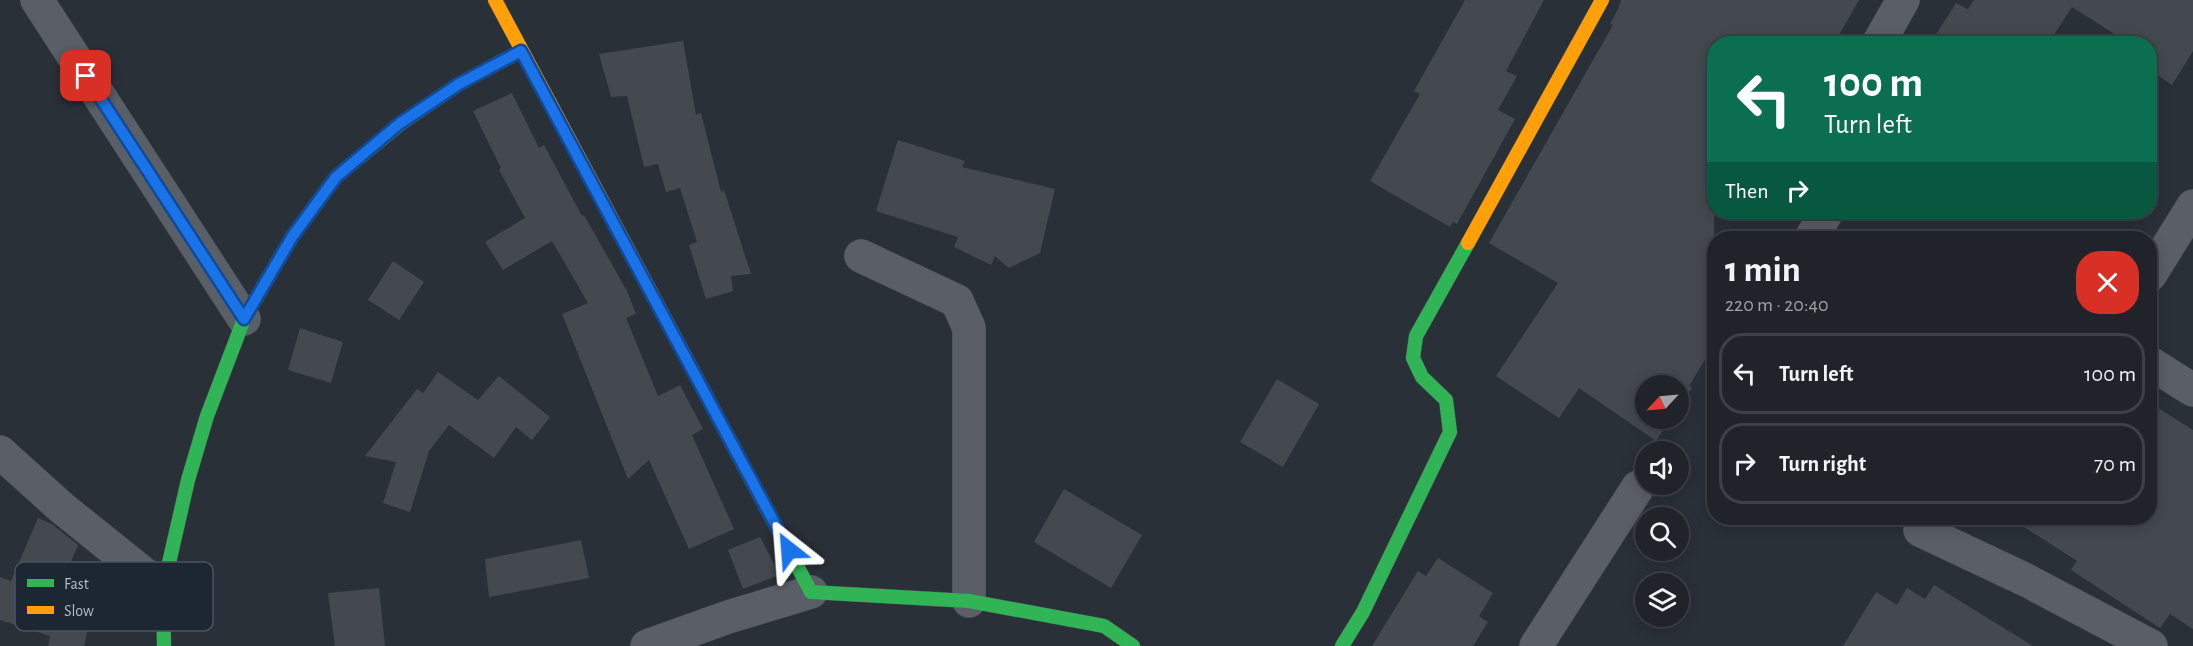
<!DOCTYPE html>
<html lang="en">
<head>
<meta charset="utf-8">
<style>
	body { margin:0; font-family:"Alegreya Sans",sans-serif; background:#282c32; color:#f1f3f6; height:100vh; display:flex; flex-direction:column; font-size:22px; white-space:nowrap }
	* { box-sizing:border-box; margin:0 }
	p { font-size:20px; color:#a2a4a8 }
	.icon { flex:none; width:33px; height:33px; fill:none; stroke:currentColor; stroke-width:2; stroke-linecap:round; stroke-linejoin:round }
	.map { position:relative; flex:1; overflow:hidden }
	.details { position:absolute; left:1707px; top:231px; width:450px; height:294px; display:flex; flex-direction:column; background:#20242a; border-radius:24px; box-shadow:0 3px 15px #0003,0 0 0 2px #3d4147 }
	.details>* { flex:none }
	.banner { position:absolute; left:1707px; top:36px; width:450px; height:183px; border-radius:24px; box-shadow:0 3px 15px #0003,0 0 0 2px #3d4147; background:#0b6e4f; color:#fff; overflow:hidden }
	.needle { width:39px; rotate:244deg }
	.tools { position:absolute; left:1635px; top:375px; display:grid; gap:12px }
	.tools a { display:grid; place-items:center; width:54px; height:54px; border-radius:50%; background:#20242a; box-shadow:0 3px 15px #0003,0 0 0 2px #3d4147; font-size:30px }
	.pin { position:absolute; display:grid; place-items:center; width:51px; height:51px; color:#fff; margin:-26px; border-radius:12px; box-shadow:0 3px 9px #0006 }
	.me { position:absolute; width:66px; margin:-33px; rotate:332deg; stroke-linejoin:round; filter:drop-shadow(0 0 4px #0008) }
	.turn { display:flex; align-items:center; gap:21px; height:126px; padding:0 18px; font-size:27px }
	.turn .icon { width:78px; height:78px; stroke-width:2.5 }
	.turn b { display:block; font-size:42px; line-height:51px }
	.then { display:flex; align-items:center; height:57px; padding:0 18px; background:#0003; gap:12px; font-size:22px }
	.round { display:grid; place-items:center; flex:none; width:63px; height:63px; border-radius:24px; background:#282c32 }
	.headline { display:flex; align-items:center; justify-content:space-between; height:102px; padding:0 18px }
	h1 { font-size:36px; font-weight:700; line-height:45px }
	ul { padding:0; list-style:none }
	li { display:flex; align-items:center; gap:18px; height:81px; margin:0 12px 9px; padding:0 6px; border:3px solid #3d4147; border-radius:24px }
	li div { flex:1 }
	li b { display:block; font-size:22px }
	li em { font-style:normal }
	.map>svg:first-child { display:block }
	.building { fill:#444950 }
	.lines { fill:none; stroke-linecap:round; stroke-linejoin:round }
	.street-casing { stroke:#484c53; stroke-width:34 }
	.fast-casing { stroke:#484c53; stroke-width:15 }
	.slow-casing { stroke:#484c53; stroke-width:15 }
	.street { stroke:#5a5e66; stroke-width:33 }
	.fast { stroke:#30b455; stroke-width:14 }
	.slow { stroke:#ff9f0a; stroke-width:14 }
	.route-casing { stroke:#114b97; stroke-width:15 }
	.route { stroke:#1a73e8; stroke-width:10 }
	.key { fill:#1d2633; stroke:#4a5360; stroke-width:1.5 }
	.key-label { font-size:16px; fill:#b4bcc9 }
</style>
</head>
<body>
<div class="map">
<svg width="2193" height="646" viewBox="0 0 2193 646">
	<rect width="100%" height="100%" fill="#2a3038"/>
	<g class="building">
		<polygon points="1465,0 1544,0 1506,71 1517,76 1498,110 1515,119 1457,224 1453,222 1450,227 1370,181 1420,94 1414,91"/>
		<polygon points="1621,0 1859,0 1834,44 1714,44 1714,345 1689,386 1692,388 1678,407 1678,386 1646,386 1646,418 1671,418 1656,441 1579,388 1559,418 1496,376 1558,283 1489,243 1613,25 1610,24 1618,9"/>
		<polygon points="1974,0 2193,0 2193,51 2172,85 2150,70 2150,44 2130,44 2072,7 2048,44 1930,44 1956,3 1968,9"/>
		<polygon points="683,41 696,115 701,113 721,192 724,190 751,274 731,276 733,291 706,299 689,245 697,242 680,188 666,192 658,164 644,167 627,96 611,97 599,54"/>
		<polygon points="512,93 539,148 544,145 582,216 584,215 627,291 636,314 626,318 658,396 680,385 703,429 692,435 734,529 689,549 649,460 628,479 562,314 588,303 552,241 503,270 485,242 525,218 499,170 501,168 473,111"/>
		<polygon points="898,140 965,161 962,167 1055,189 1040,253 1009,268 995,256 991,265 954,247 958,237 876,211"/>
		<polygon points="393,261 424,282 399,320 368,300"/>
		<polygon points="300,328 343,342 331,383 288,370"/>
		<polygon points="438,372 478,400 499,376 550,417 532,440 516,427 494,458 449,425 429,451 410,512 383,503 396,462 365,456 417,389 423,393"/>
		<polygon points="1277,379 1319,404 1283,467 1240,442"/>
		<polygon points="2150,403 2193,430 2193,629 2170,614 2160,628 2071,570 2077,561 2010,518 2150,518"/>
		<polygon points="1064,489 1142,535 1111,588 1034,542"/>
		<polygon points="38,518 52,524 78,545 54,603 92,612 84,646 48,646 50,636 0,620 0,577 11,581"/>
		<polygon points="760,537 780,575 743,589 728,550"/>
		<polygon points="581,540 589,578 489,597 485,559"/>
		<polygon points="1438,558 1493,593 1479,616 1488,622 1473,646 1372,646 1418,571 1426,576"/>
		<polygon points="1934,585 2033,646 1843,646 1876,592 1897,605 1907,588 1925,599"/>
		<polygon points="379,588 385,646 335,646 328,593"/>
	</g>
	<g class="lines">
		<defs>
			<g id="street">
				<polyline points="37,0 244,319"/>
				<polyline points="1878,44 1903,0"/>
				<polyline points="1811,238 1827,212"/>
				<polyline points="861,256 957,301 969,328 969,601"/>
				<polyline points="2150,275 2193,206"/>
				<polyline points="2150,363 2193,390"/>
				<polyline points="0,452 62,508 163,589"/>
				<polyline points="1920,530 2026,580 2151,646"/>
				<polyline points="647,646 728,617 811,592"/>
				<polyline points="1536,646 1638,487"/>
			</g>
			<g id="fast">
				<polyline points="692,369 811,592 969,601 1104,626 1133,646"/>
				<polyline points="164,646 163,589 188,480 207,416 244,319 292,237 336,177 400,124 459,84 521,51"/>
				<polyline points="1342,646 1363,612 1450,432 1446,400 1422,377 1413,358 1416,336 1468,243"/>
			</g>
			<g id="slow">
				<polyline points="495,0 692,369"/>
				<polyline points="1468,243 1602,0"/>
			</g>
		</defs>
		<use href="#street" class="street-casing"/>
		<use href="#fast" class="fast-casing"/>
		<use href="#slow" class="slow-casing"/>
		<use href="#street" class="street"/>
		<use href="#fast" class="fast"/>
		<use href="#slow" class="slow"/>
	</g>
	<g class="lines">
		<defs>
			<polyline id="route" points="86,76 244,319 292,237 336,177 399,124 459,84 521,51 789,550"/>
		</defs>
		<use href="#route" class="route-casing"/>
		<use href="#route" class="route"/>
	</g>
	<rect x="15" y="562" width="198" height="69" rx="9" class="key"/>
	<rect x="27" y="579" width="27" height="8" fill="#30b455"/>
	<rect x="27" y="606" width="27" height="8" fill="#ff9f0a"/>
	<g class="key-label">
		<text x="64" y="589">Fast</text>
		<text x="64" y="616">Slow</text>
	</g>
</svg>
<div class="tools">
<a><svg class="needle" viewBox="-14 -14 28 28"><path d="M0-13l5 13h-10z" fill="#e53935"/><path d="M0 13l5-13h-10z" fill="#a2a4a8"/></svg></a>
<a><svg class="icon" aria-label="sound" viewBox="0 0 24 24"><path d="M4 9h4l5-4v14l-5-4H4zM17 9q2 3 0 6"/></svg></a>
<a><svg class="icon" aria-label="search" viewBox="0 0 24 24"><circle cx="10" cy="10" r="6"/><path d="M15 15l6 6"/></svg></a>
<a><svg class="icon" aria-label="layers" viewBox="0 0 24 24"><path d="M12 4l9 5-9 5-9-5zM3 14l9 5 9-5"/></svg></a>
</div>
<div class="pin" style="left:86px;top:76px;background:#d93025"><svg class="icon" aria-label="arrive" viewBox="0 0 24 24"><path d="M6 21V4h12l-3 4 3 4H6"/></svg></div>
<svg class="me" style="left:789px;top:550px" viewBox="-20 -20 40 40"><path d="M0-17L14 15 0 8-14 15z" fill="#1a73e8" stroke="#fff" stroke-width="4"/></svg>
<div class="banner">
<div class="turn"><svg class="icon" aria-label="left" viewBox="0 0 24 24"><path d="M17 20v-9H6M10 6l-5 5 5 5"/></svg><div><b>100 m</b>Turn left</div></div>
<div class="then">Then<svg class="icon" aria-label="right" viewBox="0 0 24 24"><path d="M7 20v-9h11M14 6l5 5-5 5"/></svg></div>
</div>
<section class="details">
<div class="headline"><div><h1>1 min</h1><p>220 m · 20:40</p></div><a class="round" style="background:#d93025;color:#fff"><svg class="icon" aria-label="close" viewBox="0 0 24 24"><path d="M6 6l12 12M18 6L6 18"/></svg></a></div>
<ul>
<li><svg class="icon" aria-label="left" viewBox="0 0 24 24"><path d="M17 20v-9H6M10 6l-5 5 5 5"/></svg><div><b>Turn left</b></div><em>100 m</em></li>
<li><svg class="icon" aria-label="right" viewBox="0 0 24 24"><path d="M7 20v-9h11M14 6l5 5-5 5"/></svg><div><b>Turn right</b></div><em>70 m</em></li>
</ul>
</section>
</div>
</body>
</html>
